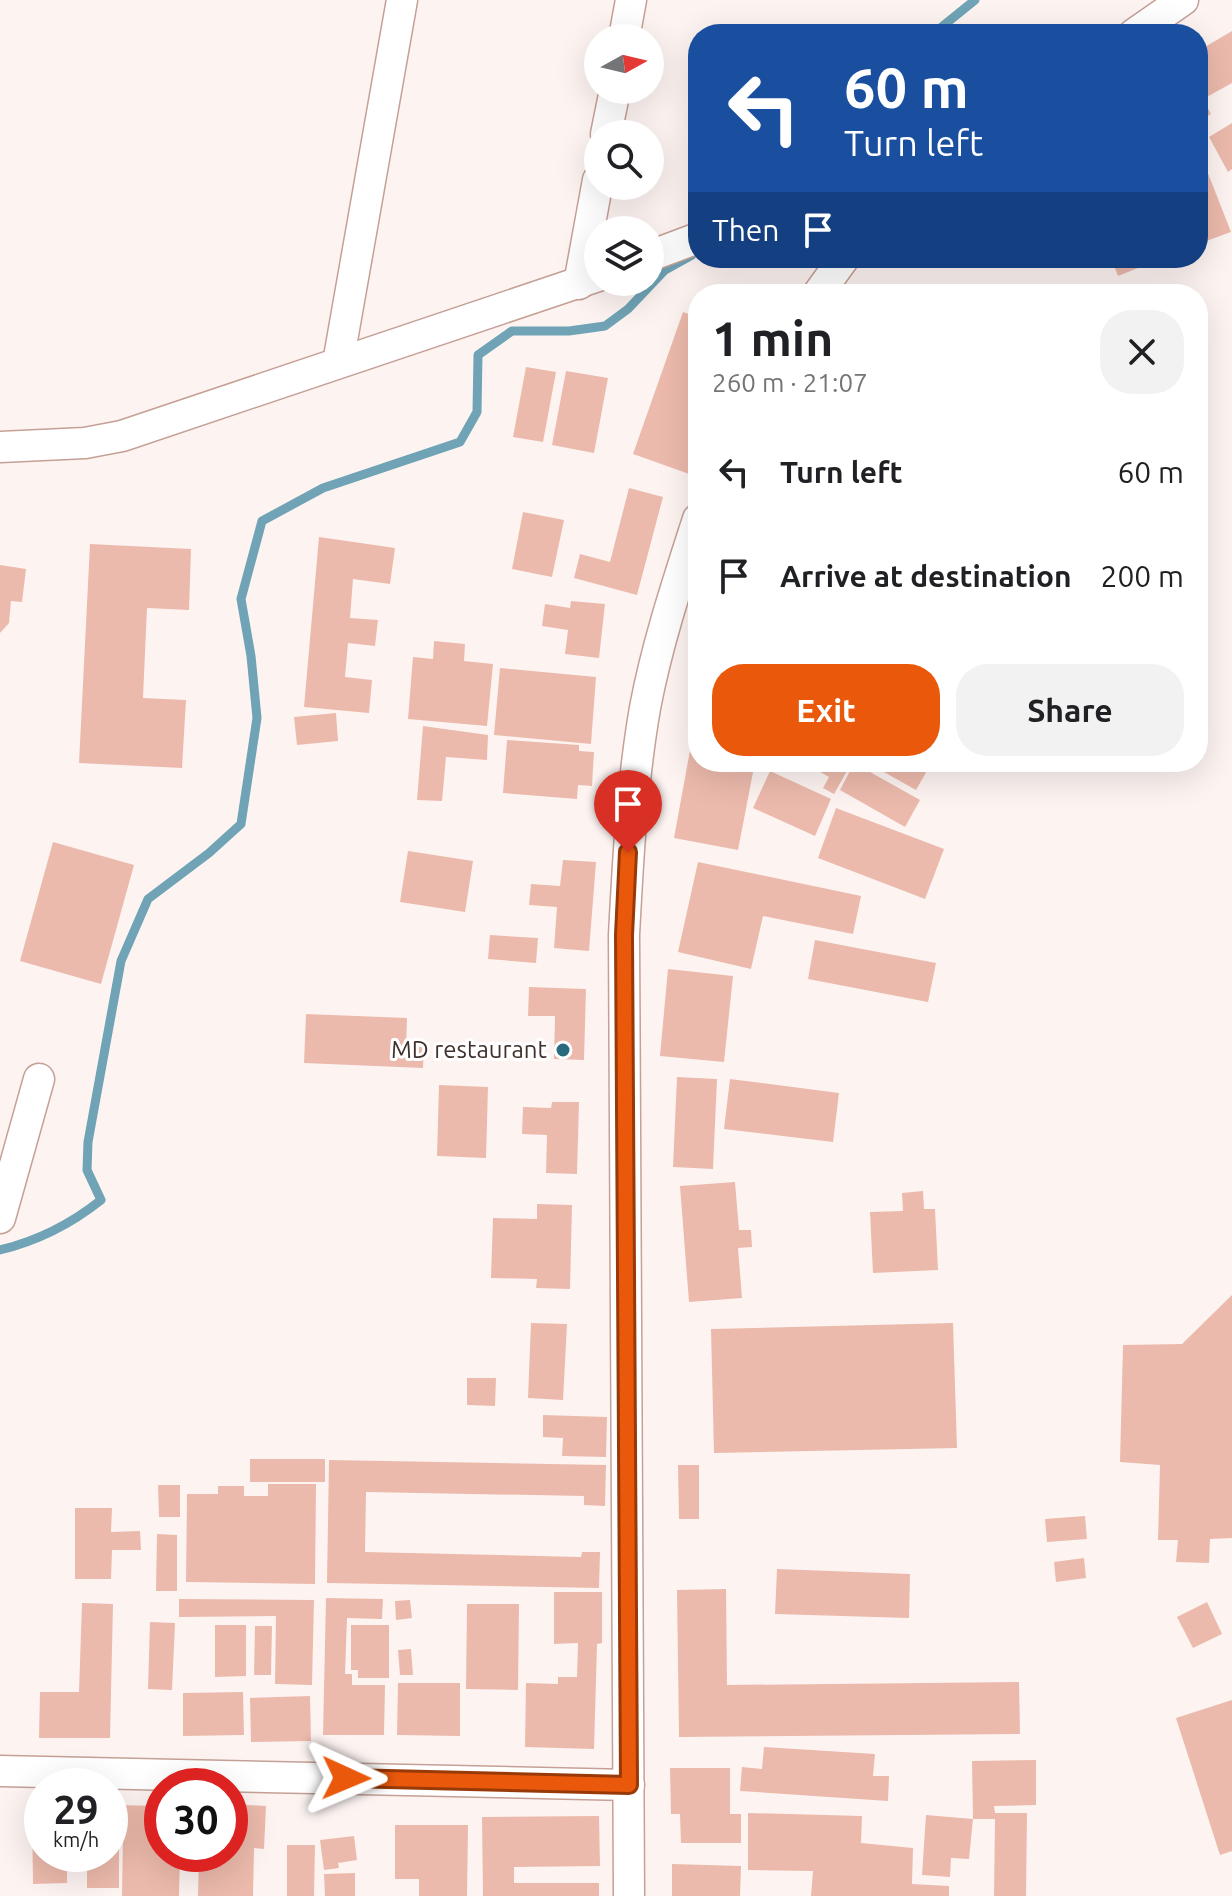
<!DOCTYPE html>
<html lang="en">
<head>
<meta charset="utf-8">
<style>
	body { margin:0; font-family:Ubuntu,sans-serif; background:#f2f2f2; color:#202124; height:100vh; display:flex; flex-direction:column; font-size:30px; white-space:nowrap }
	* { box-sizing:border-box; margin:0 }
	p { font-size:26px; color:#757577 }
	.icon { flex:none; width:44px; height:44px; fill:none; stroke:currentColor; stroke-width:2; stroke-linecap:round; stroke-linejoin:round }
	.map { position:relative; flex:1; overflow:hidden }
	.details { position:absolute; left:688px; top:284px; width:520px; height:488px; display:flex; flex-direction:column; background:#fff; border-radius:32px; box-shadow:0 8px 32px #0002 }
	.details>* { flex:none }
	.guide { position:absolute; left:688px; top:24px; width:520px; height:244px; border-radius:32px; box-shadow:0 8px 32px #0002; background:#1a4fa0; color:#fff; overflow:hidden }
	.needle { width:52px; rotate:82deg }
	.controls { position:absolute; left:584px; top:24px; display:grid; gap:16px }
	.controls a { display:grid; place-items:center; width:80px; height:80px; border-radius:50%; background:#fff; box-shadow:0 8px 32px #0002; font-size:40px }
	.speed { position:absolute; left:24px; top:1768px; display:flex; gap:16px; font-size:40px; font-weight:700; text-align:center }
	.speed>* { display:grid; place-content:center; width:104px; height:104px; border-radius:50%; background:#fff; box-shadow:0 8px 32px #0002; line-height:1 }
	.speed small { font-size:20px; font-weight:400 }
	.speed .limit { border:12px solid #d22; background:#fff; color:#111 }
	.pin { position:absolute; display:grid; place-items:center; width:68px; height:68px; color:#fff; margin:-82px -34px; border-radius:50% 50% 50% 0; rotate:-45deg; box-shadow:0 0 8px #0007 }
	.pin .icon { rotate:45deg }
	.me { position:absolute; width:88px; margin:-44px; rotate:91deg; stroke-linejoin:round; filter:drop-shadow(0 0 6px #0008) }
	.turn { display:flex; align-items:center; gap:28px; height:168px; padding:0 24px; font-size:36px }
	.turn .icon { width:104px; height:104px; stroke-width:2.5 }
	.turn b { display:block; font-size:56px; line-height:68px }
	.then { display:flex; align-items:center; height:76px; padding:0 24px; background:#0003; gap:16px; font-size:30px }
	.round { display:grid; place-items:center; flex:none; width:84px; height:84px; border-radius:32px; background:#f2f2f2 }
	.summary { display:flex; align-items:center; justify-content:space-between; height:136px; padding:0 24px }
	h1 { font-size:48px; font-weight:600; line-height:60px }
	.button { display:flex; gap:16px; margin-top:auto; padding:16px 24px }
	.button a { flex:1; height:92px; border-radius:32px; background:#ea580c; color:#fff; font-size:32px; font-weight:600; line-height:92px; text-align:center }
	.button a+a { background:#f2f2f2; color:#202124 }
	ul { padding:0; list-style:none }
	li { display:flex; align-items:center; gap:24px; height:104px; padding:0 24px }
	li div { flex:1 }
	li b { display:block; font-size:30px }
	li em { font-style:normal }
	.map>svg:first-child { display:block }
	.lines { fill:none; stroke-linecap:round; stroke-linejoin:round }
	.stream { stroke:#6fa3b5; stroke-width:9 }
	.building { fill:#ecbaac }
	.minor-casing { stroke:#c5a096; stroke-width:33 }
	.minor { stroke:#fff; stroke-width:30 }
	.route-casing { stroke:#983908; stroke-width:20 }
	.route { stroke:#ea580c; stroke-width:14 }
	.poi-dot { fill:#296a7e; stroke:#fff; stroke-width:3 }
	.labels { text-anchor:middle; stroke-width:6; stroke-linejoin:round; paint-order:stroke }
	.poi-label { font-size:24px; fill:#41312d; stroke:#fff; text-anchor:end }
</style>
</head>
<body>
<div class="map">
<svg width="1232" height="1896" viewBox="0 0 1232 1896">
	<rect width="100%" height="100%" fill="#fdf4f2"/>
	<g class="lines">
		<g class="stream">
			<polyline points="933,34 975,0"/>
			<path d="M0,1250C37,1241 71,1224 101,1200L87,1170L88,1142L121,961L148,899L209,853L241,824L257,718L251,656L241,599L262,521L323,488L460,442L477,412L478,355L512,331H569L605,326L628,309L665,270L692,255"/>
		</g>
	</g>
	<g class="building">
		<polygon points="1232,31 1232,83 1203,99 1211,114 1198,122 1198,51"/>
		<polygon points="1232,123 1232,169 1228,172 1209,137"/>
		<polygon points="1202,158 1231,232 1198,244 1198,160"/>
		<polygon points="1111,258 1163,258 1118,276"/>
		<polygon points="683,312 698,317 698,458 692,475 633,454"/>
		<polygon points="526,367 556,372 543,442 513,437"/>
		<polygon points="566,371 608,378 594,453 552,445"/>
		<polygon points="629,488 663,497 637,595 574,578 580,554 610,562"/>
		<polygon points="523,512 564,520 552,577 512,569"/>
		<polygon points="319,537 395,548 390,584 353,579 350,618 378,620 375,646 348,643 345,677 372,680 369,713 304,707"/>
		<polygon points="90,544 191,549 189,610 147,608 143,698 186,700 182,768 79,763"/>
		<polygon points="0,565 26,569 22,602 11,601 9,623 0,633"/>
		<polygon points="571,601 605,604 599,658 565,654 568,630 542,626 545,604 570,608"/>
		<polygon points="434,641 465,644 464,661 493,664 487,726 408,719 413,657 433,659"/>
		<polygon points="500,668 596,677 591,744 494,735"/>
		<polygon points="336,713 338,741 297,745 294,717"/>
		<polygon points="423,726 488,735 487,760 446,757 442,801 417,800"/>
		<polygon points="507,740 579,745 579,751 594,752 592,786 578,785 577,799 503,793"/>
		<polygon points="691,745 698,747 698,762 755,762 738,850 674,838"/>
		<polygon points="803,762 852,762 834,794 823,788 829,777"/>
		<polygon points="866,762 932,762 916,790"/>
		<polygon points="854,763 920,800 905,827 840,790"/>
		<polygon points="770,771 831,799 815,836 753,808"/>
		<polygon points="836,808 944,849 925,899 818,858"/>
		<polygon points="53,842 134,865 101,984 20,961"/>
		<polygon points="408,851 473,861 465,912 400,902"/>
		<polygon points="563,860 596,862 589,951 554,948 557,907 529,905 531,884 560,886"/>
		<polygon points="698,862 861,896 853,934 763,916 751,969 678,952"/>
		<polygon points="490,935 538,938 536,963 488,959"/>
		<polygon points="815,940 936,963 928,1002 808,979"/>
		<polygon points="668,969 733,976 724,1062 660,1056"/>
		<polygon points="529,987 586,989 584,1060 554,1059 555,1016 528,1016"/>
		<polygon points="306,1014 407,1018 406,1047 424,1047 423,1068 304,1063"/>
		<polygon points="677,1077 717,1079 713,1169 673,1167"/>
		<polygon points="730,1079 839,1093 833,1142 724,1129"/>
		<polygon points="439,1085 488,1087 486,1158 437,1156"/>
		<polygon points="552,1102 579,1102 577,1174 546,1173 547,1135 522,1134 523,1107 551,1108"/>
		<polygon points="735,1182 739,1230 751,1230 752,1247 738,1248 742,1298 689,1302 680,1186"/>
		<polygon points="923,1191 924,1209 935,1209 938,1270 873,1273 870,1212 903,1211 902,1193"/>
		<polygon points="537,1204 572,1205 570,1289 536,1288 537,1279 491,1278 493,1218 537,1219"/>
		<polygon points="1232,1295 1232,1538 1210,1539 1209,1563 1176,1562 1178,1540 1158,1540 1160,1465 1120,1462 1123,1345 1182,1344"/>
		<polygon points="531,1323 567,1324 563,1400 528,1398"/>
		<polygon points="953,1323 957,1448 714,1453 711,1329"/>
		<polygon points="467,1378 496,1378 495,1406 467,1405"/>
		<polygon points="543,1415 607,1417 606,1457 562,1456 563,1438 543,1437"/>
		<rect x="250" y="1459" width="75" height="23"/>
		<polygon points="329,1460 606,1465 605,1506 584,1505 584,1496 366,1492 365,1552 581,1557 582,1552 600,1552 599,1588 327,1583"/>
		<polygon points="678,1465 699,1465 699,1519 679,1519"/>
		<polygon points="268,1484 316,1484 315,1584 186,1582 187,1494 218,1494 218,1486 244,1486 244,1496 268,1496"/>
		<polygon points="158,1485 180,1485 180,1517 159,1517"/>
		<polygon points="75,1508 112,1508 111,1532 140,1531 141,1550 112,1550 111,1579 75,1579"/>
		<polygon points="1085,1516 1087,1539 1047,1542 1045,1519"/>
		<polygon points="157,1534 177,1535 177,1591 156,1591"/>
		<polygon points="1084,1558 1086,1578 1056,1582 1054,1562"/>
		<polygon points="777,1569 910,1574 909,1618 775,1614"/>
		<polygon points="726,1589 727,1685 1019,1682 1020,1734 679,1737 677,1590"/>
		<polygon points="554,1592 602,1592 602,1643 597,1644 594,1749 525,1747 526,1683 558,1684 558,1677 577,1677 578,1643 554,1644"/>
		<polygon points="326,1598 383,1599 382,1619 347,1618 345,1674 352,1674 352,1685 385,1685 384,1735 323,1735"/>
		<polygon points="179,1599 314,1600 312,1685 275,1684 276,1616 179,1617"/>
		<polygon points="410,1600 412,1618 396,1620 395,1601"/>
		<polygon points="1207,1602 1222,1634 1193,1648 1177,1617"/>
		<polygon points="82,1603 113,1604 110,1738 39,1738 40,1692 79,1692"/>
		<polygon points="467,1604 519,1604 518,1690 466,1689"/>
		<polygon points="150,1622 175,1623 172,1690 148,1689"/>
		<polygon points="215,1625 246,1625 246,1676 215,1677"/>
		<polygon points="351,1625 389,1625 389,1678 358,1678 358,1670 351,1670"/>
		<polygon points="255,1626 272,1626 271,1675 254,1675"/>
		<polygon points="411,1649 413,1675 400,1675 398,1650"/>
		<polygon points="398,1683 460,1683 460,1736 397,1735"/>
		<polygon points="243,1692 244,1735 183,1736 183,1693"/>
		<polygon points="310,1696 311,1741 251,1742 250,1698"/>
		<polygon points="1232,1700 1232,1851 1220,1855 1176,1718"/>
		<polygon points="764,1747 875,1754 873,1776 889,1776 888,1801 740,1791 742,1767 762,1769"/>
		<polygon points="1036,1760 1036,1805 994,1806 995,1813 1027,1813 1026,1896 994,1896 995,1819 973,1819 972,1761"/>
		<polygon points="670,1768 730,1768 730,1814 741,1814 741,1843 681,1843 680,1814 671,1814"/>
		<polygon points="230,1804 266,1806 264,1849 254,1848 253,1896 198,1896 199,1854 230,1854"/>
		<polygon points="114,1805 162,1806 162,1854 180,1854 179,1896 122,1896 123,1833 114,1832"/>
		<polygon points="32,1807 42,1807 42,1854 67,1854 67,1883 33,1884"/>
		<polygon points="748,1813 862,1816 861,1843 913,1848 912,1884 949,1886 949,1896 811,1896 813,1871 748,1870"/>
		<polygon points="926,1815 973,1819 969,1859 951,1858 950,1877 922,1875"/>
		<polygon points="599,1816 600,1866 514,1867 514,1883 599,1883 599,1896 483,1896 482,1817"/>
		<polygon points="395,1825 468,1825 467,1896 419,1896 419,1879 395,1879"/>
		<polygon points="354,1836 357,1860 338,1863 339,1868 324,1870 320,1840"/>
		<polygon points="110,1838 119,1839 119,1888 87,1888 87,1854 110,1854"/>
		<polygon points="287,1845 315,1845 314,1896 287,1896"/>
		<polygon points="672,1864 741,1866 740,1896 672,1896"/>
		<polygon points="355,1873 355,1896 325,1896 324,1874"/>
	</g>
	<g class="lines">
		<defs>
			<g id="minor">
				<polyline points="1134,34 1183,0"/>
				<polyline points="624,38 631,0"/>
				<polyline points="606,134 615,90"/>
				<polyline points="650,256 698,238"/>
				<polyline points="579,284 598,180"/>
				<polyline points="818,294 844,258"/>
				<polyline points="338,363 402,0"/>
				<polyline points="0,447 85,443 122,436 598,276"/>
				<polyline points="0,1218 39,1079"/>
				<polyline points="0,1771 629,1785"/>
				<path d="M629,1896L624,935C628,859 632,783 645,708C657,644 678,581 698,519"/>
			</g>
		</defs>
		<use href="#minor" class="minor-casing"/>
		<use href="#minor" class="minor"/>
	</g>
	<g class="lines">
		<defs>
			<polyline id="route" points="346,1778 629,1785 624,935 628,852"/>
		</defs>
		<use href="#route" class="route-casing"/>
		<use href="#route" class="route"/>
	</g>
	<circle class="poi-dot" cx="563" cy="1050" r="8"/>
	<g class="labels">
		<g class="poi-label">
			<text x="547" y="1058">MD restaurant</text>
		</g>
	</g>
</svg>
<div class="controls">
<a><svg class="needle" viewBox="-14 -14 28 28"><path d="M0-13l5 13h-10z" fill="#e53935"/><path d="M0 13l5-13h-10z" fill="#757577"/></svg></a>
<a><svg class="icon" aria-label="search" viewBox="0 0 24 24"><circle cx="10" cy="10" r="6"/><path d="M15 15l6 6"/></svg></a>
<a><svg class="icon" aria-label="layers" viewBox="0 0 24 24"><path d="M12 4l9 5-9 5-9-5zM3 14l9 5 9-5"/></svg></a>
</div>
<div class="speed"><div>29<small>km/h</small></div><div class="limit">30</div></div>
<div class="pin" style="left:628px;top:852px;background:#d93025"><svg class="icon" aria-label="arrive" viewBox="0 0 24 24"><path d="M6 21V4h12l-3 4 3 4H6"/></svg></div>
<svg class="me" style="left:346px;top:1778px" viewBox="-20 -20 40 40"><path d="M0-17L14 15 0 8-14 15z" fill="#ea580c" stroke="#fff" stroke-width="4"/></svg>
<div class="guide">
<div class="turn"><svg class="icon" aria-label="left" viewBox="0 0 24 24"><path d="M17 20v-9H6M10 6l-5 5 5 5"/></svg><div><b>60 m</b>Turn left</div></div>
<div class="then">Then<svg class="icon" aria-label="arrive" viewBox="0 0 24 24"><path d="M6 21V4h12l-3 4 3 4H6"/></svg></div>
</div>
<section class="details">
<div class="summary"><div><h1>1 min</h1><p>260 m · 21:07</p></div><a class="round"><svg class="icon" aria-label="close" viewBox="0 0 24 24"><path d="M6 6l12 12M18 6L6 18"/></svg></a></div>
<ul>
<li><svg class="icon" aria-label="left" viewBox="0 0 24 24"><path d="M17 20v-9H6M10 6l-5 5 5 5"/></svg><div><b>Turn left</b></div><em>60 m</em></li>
<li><svg class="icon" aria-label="arrive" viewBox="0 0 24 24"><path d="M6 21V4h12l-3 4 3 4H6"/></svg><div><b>Arrive at destination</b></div><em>200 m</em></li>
</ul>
<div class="button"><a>Exit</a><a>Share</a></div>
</section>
</div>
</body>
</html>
